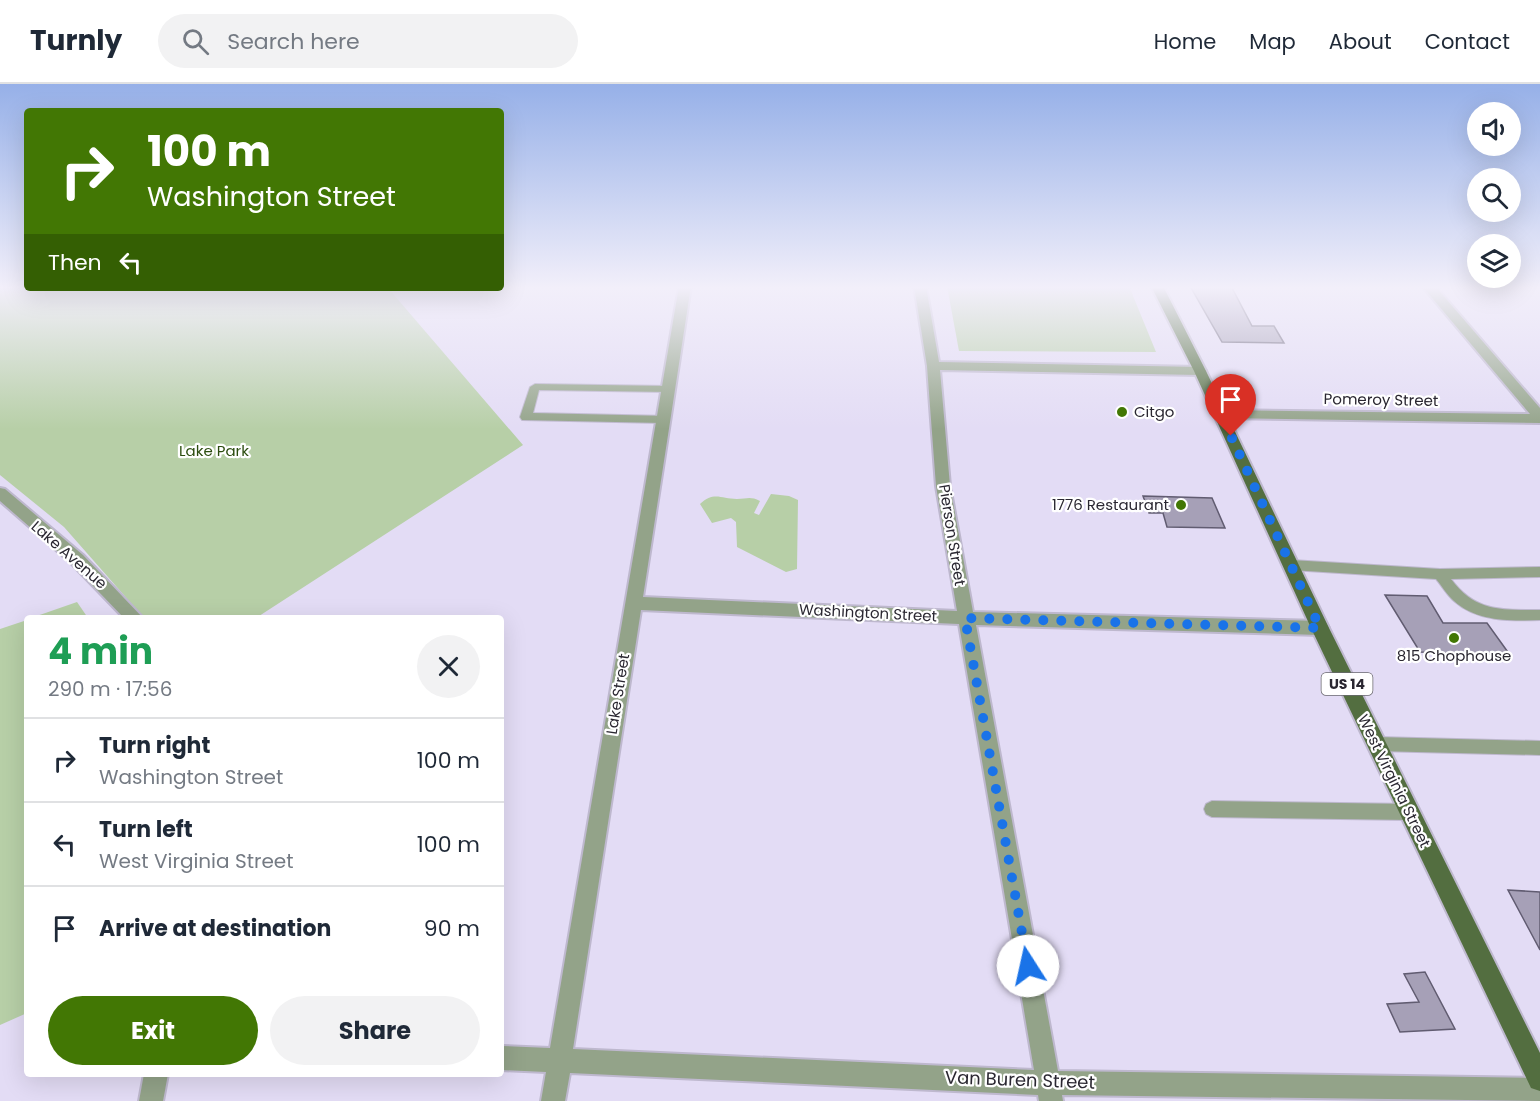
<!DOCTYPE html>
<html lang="en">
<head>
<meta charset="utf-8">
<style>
	body { margin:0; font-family:Poppins,sans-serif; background:#f2f2f3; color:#1f2937; height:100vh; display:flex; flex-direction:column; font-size:22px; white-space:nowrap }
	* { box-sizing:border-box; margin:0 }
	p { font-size:20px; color:#747a83 }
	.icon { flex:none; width:33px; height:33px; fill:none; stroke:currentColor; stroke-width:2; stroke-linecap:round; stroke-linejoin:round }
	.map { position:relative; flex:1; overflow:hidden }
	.details { position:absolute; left:24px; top:531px; width:480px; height:462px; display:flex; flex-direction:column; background:#fff; border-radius:6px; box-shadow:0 6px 24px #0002 }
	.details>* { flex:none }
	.guide { position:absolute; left:24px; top:24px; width:480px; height:183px; border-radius:6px; box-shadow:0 6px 24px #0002; background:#427704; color:#fff; overflow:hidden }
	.fabs { position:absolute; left:1467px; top:18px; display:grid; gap:12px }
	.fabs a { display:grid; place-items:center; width:54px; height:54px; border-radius:50%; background:#fff; box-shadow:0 6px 24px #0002; font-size:30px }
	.pin { position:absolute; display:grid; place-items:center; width:51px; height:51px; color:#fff; margin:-62px -26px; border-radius:50% 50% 50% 0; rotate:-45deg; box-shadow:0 0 6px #0007 }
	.pin .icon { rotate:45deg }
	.me { position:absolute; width:66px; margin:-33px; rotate:350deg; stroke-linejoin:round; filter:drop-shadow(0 0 4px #0008) }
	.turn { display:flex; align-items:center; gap:21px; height:126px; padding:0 24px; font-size:27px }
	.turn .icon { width:78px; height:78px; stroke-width:2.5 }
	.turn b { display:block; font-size:42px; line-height:51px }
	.then { display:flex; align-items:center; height:57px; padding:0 24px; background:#0003; gap:12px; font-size:22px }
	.round { display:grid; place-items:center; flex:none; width:63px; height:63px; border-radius:32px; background:#f2f2f3 }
	.head { display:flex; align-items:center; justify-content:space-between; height:102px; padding:0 24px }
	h1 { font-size:36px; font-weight:700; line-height:45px; color:#1e9e55 }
	.primary-button { display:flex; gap:12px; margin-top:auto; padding:12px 24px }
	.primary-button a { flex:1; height:69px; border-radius:36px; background:#427704; color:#fff; font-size:24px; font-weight:700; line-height:69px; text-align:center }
	.primary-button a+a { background:#f2f2f3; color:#1f2937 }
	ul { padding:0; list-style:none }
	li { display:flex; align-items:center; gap:18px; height:84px; padding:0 24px; border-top:2px solid #e0e1e3 }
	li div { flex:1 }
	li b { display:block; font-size:22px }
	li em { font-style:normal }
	header { display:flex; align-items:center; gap:36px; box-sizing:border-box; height:84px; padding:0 30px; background:#fff; border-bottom:2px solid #e0e1e3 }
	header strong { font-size:28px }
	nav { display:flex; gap:33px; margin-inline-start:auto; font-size:21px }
	.search { width:420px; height:54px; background:#f2f2f3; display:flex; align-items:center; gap:15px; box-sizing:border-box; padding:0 21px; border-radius:33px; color:#747a83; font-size:22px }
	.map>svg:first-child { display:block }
	.green { fill:#b7cfa7 }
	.building { fill:#a6a0b7; stroke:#615c71; stroke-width:1.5 }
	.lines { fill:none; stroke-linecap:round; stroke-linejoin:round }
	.service-casing { stroke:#beb8ce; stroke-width:2 }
	.minor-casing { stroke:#beb8ce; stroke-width:4 }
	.primary-casing { stroke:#beb8ce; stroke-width:4 }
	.service { fill:#93a389; fill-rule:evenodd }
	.minor { fill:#93a389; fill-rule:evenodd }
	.primary { fill:#536e40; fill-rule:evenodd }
	.route { stroke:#1a73e8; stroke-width:10; stroke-dasharray:0 18 }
	.poi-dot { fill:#427704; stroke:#fff; stroke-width:2 }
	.labels { text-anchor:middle; stroke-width:4.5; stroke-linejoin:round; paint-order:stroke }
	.shield { fill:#fff; stroke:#6a686f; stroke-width:1.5 }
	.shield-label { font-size:14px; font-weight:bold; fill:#2a2731 }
	.street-label { font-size:15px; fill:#2a2731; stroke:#fff }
	.poi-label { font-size:15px; fill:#2a2731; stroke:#fff; text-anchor:start }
	.park-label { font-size:15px; fill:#2c4d0f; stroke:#fff }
	.near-street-label { font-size:18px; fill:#2a2731; stroke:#fff }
</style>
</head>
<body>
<header>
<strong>Turnly</strong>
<div class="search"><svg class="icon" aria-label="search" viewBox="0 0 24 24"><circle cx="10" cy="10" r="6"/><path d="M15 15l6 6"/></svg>Search here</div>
<nav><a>Home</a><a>Map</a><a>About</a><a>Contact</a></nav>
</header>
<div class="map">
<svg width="1540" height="1017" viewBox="0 0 1540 1017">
	<rect width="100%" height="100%" fill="#e3dcf5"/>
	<g class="green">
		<polygon points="0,202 388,204 523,361 256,534 144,534 64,443 0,391"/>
		<polygon points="947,202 1129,202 1156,268 959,267"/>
		<path d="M771,410L789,412L798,416L797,485L786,488L737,463L736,438L731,434L712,439L700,420C714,407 721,415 737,415C747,415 750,412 760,417L754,429L759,431Z"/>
		<polygon points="77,518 88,534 31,534"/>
		<polygon points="27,536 27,929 0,941 0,545"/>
	</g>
	<g class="building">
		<polygon points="1190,202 1231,202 1252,242 1274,242 1284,259 1222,258"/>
		<polygon points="1143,412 1212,414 1225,444 1167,443 1163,429 1149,429"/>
		<polygon points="1385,511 1427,512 1443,539 1487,539 1510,571 1420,568"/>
		<polygon points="1508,806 1540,808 1540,866"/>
		<polygon points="1425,888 1455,945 1400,948 1387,920 1419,918 1404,890"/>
	</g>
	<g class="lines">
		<defs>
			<g id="service">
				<polygon points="535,300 668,302 673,305 668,308 539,306 533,329 667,332 669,335 663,339 522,336 520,333 530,303"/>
				<path d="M1291,476L1440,485L1540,483V493L1451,495C1475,528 1502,526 1540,526V536C1511,537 1477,538 1454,517C1447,511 1442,502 1436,495L1291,486L1284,481Z"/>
				<polygon points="1377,653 1540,657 1540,671 1377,667 1372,665 1369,660 1372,655"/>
				<polygon points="1212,717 1410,720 1416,723 1418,728 1416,733 1410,736 1212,733 1206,730 1204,725 1206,720"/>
			</g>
			<g id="minor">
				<path d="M679,202H691L643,513L957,527L936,402L927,282L914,202H926L939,278L1200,283L1206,287L1200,291L940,286L950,402L973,528L1320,537L1326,539L1329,544L1326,549L1320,551L976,541L1058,987L1540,994V1017L1062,1011L1063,1017H1039L1038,1011L570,989L565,1017H541L546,988L501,986V962L550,964ZM641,526L959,540L1034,986L573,965Z"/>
				<polygon points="1422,202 1435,202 1540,324 1540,339 1221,334 1214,330 1221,326 1530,330"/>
				<polygon points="0,404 5,405 83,471 143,534 124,534 71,479 0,417"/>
				<polygon points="144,990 168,990 163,1017 139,1017"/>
			</g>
			<polygon id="primary" points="1151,202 1163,202 1206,287 1329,544 1540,969 1540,1007 1531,1004 1311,544 1194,287"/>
		</defs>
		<use href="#service" class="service-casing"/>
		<use href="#minor" class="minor-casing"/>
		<use href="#primary" class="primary-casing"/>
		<use href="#service" class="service"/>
		<use href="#minor" class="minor"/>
		<use href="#primary" class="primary"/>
	</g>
	<linearGradient id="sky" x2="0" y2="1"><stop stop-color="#96b0e8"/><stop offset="0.59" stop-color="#f2effa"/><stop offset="1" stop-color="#f2effa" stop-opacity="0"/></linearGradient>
	<rect width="1540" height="345" fill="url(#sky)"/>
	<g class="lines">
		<polyline class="route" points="1028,882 965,534 1320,544 1231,352"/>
	</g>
	<g class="poi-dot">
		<circle cx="1122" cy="328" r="6"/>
		<circle cx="1181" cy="421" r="6"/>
		<circle cx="1454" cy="554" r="6"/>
	</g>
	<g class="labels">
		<rect class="shield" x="1321.5" y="589" width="51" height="22" rx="4.5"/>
		<g class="shield-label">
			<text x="1347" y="605">US 14</text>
		</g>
		<g class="street-label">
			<text transform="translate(1381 316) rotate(1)" y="5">Pomeroy Street</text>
			<text transform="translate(952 451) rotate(81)" y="5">Pierson Street</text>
			<text transform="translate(69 471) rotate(41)" y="5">Lake Avenue</text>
			<text transform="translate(868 529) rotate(3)" y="5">Washington Street</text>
			<text transform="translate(618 610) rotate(-81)" y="5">Lake Street</text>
			<text transform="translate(1394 697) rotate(64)" y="5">West Virginia Street</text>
		</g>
		<g class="poi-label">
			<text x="1134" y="333">Citgo</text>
			<text x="1169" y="426" text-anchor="end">1776 Restaurant</text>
			<text x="1454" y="577" text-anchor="middle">815 Chophouse</text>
		</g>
		<g class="park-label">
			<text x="214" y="372">Lake Park</text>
		</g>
		<g class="near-street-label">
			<text transform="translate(1020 996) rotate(2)" y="6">Van Buren Street</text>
		</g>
	</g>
</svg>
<div class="fabs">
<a><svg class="icon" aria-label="sound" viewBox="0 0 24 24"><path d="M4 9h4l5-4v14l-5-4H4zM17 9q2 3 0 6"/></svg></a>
<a><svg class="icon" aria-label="search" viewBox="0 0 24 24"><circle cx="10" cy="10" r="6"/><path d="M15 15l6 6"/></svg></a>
<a><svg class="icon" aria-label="layers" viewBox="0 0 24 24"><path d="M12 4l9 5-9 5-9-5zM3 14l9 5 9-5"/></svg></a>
</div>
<div class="pin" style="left:1231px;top:352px;background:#d93025"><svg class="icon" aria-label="arrive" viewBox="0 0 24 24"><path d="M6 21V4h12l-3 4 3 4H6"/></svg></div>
<svg class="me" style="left:1028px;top:882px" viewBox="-20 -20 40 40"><circle r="19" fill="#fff"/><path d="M0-13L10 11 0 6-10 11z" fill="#1a73e8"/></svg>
<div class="guide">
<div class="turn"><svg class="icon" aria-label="right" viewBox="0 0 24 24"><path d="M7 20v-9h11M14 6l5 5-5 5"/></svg><div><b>100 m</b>Washington Street</div></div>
<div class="then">Then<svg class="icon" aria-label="left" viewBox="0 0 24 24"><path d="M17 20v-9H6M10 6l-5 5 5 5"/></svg></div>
</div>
<section class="details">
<div class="head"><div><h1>4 min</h1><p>290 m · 17:56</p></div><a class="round"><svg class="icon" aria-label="close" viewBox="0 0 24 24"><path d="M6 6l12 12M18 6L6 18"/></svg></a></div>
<ul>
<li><svg class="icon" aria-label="right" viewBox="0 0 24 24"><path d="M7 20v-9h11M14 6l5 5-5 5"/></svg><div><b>Turn right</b><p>Washington Street</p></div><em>100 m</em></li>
<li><svg class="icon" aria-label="left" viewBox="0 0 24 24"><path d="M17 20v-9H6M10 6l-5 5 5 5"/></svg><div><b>Turn left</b><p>West Virginia Street</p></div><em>100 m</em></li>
<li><svg class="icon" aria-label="arrive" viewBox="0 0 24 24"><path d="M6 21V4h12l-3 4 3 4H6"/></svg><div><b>Arrive at destination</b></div><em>90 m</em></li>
</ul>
<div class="primary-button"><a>Exit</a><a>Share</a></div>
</section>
</div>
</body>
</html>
